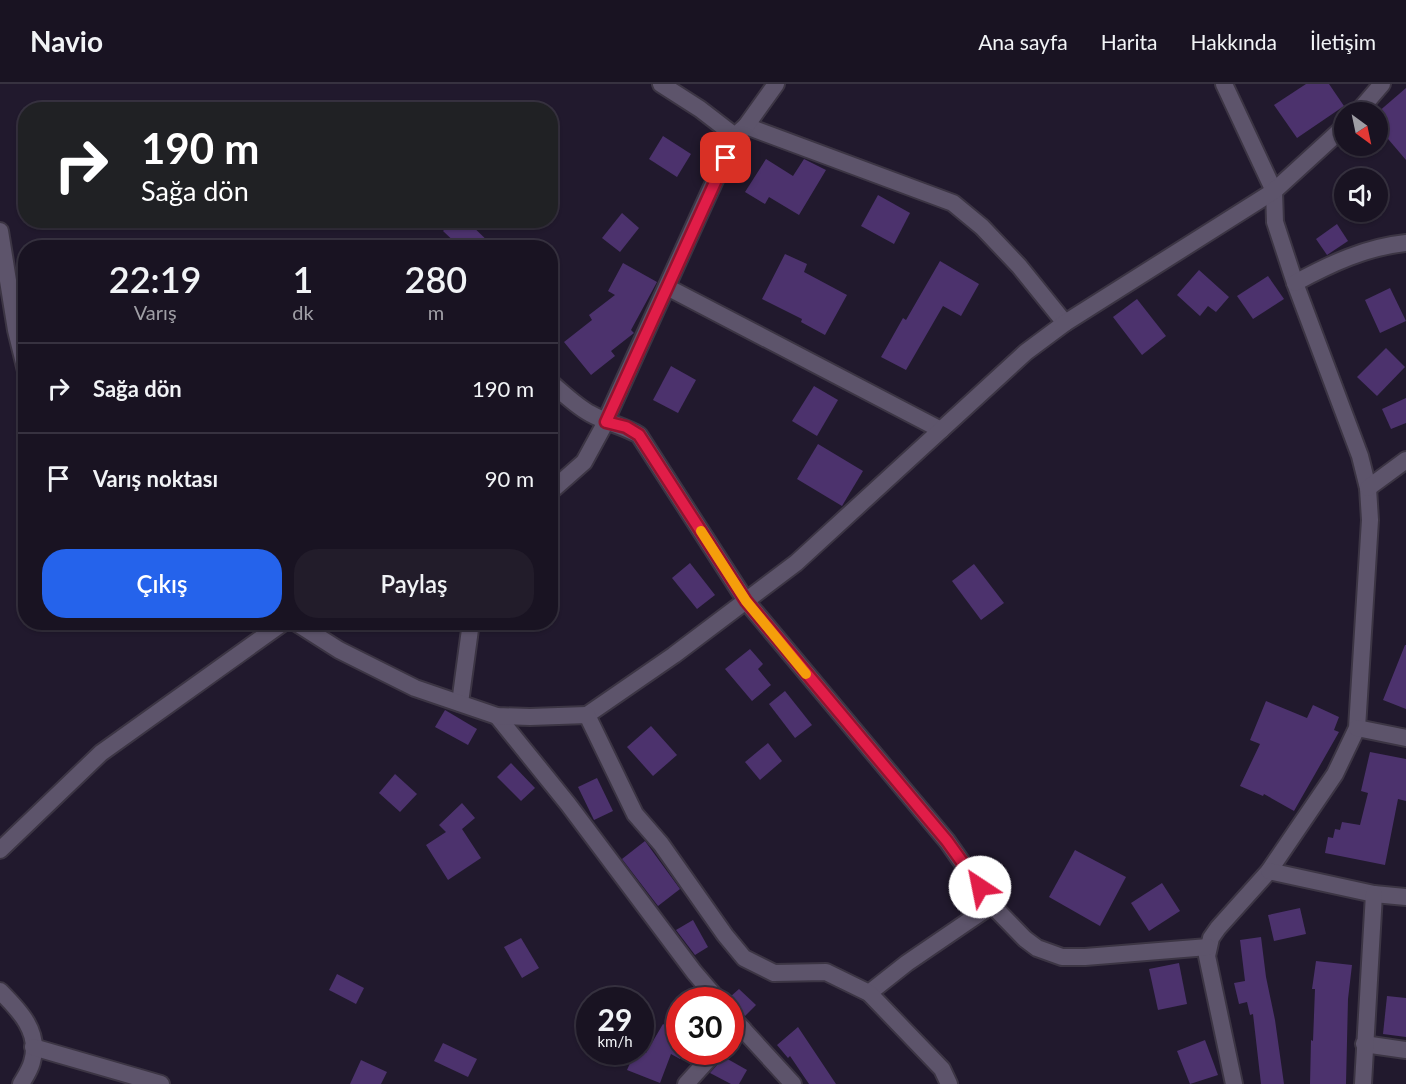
<!DOCTYPE html>
<html lang="tr">
<head>
<meta charset="utf-8">
<style>
	body { margin:0; font-family:Lato,sans-serif; background:#221c2a; color:#f1f3f6; height:100vh; display:flex; flex-direction:column; font-size:22px; white-space:nowrap }
	* { box-sizing:border-box; margin:0 }
	p { font-size:20px; color:#9f9ea5 }
	.icon { flex:none; width:33px; height:33px; fill:none; stroke:currentColor; stroke-width:2; stroke-linecap:round; stroke-linejoin:round }
	.map { position:relative; flex:1; overflow:hidden }
	.panel { position:absolute; left:18px; top:156px; width:540px; height:390px; display:flex; flex-direction:column; background:#191322; border-radius:24px; box-shadow:0 2px 4px #0004,0 0 0 2px #373240 }
	.panel>* { flex:none }
	.guide { position:absolute; left:18px; top:18px; width:540px; height:126px; border-radius:24px; box-shadow:0 2px 4px #0004,0 0 0 2px #373240; background:#202124; color:#fff; overflow:hidden }
	.needle { width:39px; rotate:147deg }
	.fabs { position:absolute; left:1334px; top:18px; display:grid; gap:12px }
	.fabs a { display:grid; place-items:center; width:54px; height:54px; border-radius:50%; background:#191322; box-shadow:0 2px 4px #0004,0 0 0 2px #373240; font-size:30px }
	.speed { position:absolute; left:576px; top:903px; display:flex; gap:12px; font-size:30px; font-weight:700; text-align:center }
	.speed>* { display:grid; place-content:center; width:78px; height:78px; border-radius:50%; background:#191322; box-shadow:0 2px 4px #0004,0 0 0 2px #373240; line-height:1 }
	.speed small { font-size:15px; font-weight:400 }
	.speed .limit { border:9px solid #d22; background:#fff; color:#111 }
	.pin { position:absolute; display:grid; place-items:center; width:51px; height:51px; color:#fff; margin:-26px; border-radius:12px; box-shadow:0 3px 9px #0006 }
	.me { position:absolute; width:66px; margin:-33px; rotate:326deg; stroke-linejoin:round; filter:drop-shadow(0 0 4px #0008) }
	.turn { display:flex; align-items:center; gap:21px; height:126px; padding:0 24px; font-size:27px }
	.turn .icon { width:78px; height:78px; stroke-width:2.5 }
	.turn b { display:block; font-size:42px; line-height:51px }
	.eta { display:flex; justify-content:space-evenly; align-items:center; height:102px; text-align:center }
	.eta b { font-size:36px; font-weight:600; line-height:42px }
	.primary-button { display:flex; gap:12px; margin-top:auto; padding:12px 24px }
	.primary-button a { flex:1; height:69px; border-radius:24px; background:#2563eb; color:#fff; font-size:24px; font-weight:600; line-height:69px; text-align:center }
	.primary-button a+a { background:#221c2a; color:#f1f3f6 }
	ul { padding:0; list-style:none }
	li { display:flex; align-items:center; gap:18px; height:90px; padding:0 24px; border-top:2px solid #373240 }
	li div { flex:1 }
	li b { display:block; font-size:22px }
	li em { font-style:normal }
	header { display:flex; align-items:center; gap:36px; box-sizing:border-box; height:84px; padding:0 30px; background:#191322; border-bottom:2px solid #373240 }
	header strong { font-size:28px }
	nav { display:flex; gap:33px; margin-inline-start:auto; font-size:21px }
	.map>svg:first-child { display:block }
	.building { fill:#4c326d }
	.lines { fill:none; stroke-linecap:round; stroke-linejoin:round }
	.minor-casing { stroke:#3c3544; stroke-width:20 }
	.tertiary-casing { stroke:#3c3544; stroke-width:20 }
	.minor { stroke:#5d546b; stroke-width:16 }
	.tertiary { stroke:#5d546b; stroke-width:16 }
	.route-casing { stroke:#92132f; stroke-width:15 }
	.route { stroke:#e11d48; stroke-width:10 }
	.slow { stroke:#f59e0b; stroke-width:10 }
</style>
</head>
<body>
<header>
<strong>Navio</strong>
<nav><a>Ana sayfa</a><a>Harita</a><a>Hakkında</a><a>İletişim</a></nav>
</header>
<div class="map">
<svg width="1406" height="1000" viewBox="0 0 1406 1000">
	<rect width="100%" height="100%" fill="#21192d"/>
	<g class="building">
		<polygon points="1306,0 1329,0 1344,22 1297,54 1274,21"/>
		<polygon points="1406,4 1406,76 1377,42 1377,29"/>
		<polygon points="663,52 691,70 677,93 649,75"/>
		<polygon points="766,75 793,92 804,75 826,86 799,131 769,113 765,120 745,108"/>
		<polygon points="878,111 910,129 894,160 861,142"/>
		<polygon points="622,129 639,144 620,168 602,154"/>
		<polygon points="453,136 466,136 495,164 461,164 443,147"/>
		<polygon points="1337,140 1348,157 1327,171 1316,155"/>
		<polygon points="785,170 807,180 804,188 847,211 825,251 801,238 802,235 762,215"/>
		<polygon points="940,177 979,200 961,232 943,222 906,286 881,273 903,234 906,236"/>
		<polygon points="623,179 657,198 631,246 634,249 611,267 615,272 591,291 564,258 592,236 589,231 615,211 608,207"/>
		<polygon points="1199,186 1229,213 1216,228 1208,222 1200,232 1177,211"/>
		<polygon points="1268,192 1284,215 1253,235 1237,212"/>
		<polygon points="1390,204 1406,237 1380,249 1365,216"/>
		<polygon points="1137,215 1166,252 1142,271 1113,233"/>
		<polygon points="1386,264 1405,283 1377,312 1357,293"/>
		<polygon points="671,282 696,296 678,329 653,316"/>
		<polygon points="814,302 838,316 817,352 792,337"/>
		<polygon points="1406,314 1406,339 1391,345 1382,325"/>
		<polygon points="818,360 863,387 842,422 797,395"/>
		<polygon points="690,479 715,511 697,525 672,494"/>
		<polygon points="974,480 1004,519 981,536 952,497"/>
		<polygon points="1405,561 1406,561 1406,625 1383,616"/>
		<polygon points="750,565 763,580 758,585 771,601 752,617 725,585"/>
		<polygon points="785,607 812,641 795,654 769,620"/>
		<polygon points="1266,617 1307,634 1313,621 1339,633 1334,646 1339,648 1294,727 1264,710 1263,712 1240,702 1260,660 1250,656"/>
		<polygon points="445,626 477,645 468,661 435,643"/>
		<polygon points="651,642 677,671 653,692 627,663"/>
		<polygon points="768,659 782,677 760,696 745,678"/>
		<polygon points="1370,668 1406,675 1406,717 1398,715 1385,781 1325,769 1328,753 1333,754 1335,745 1340,746 1342,738 1360,741 1368,709 1361,707"/>
		<polygon points="511,679 535,704 521,717 497,693"/>
		<polygon points="395,690 417,710 400,728 379,709"/>
		<polygon points="597,694 613,727 594,736 578,703"/>
		<polygon points="462,719 475,734 462,745 481,774 448,796 426,761 446,748 439,741"/>
		<polygon points="645,757 680,805 658,822 622,775"/>
		<polygon points="1075,766 1126,793 1100,842 1049,813"/>
		<polygon points="1162,799 1180,827 1149,847 1131,819"/>
		<polygon points="1300,824 1306,850 1274,857 1268,831"/>
		<polygon points="693,836 708,863 695,871 676,846"/>
		<polygon points="1261,853 1266,893 1275,936 1284,1000 1261,1000 1253,930 1250,931 1247,918 1239,920 1234,899 1245,897 1240,856"/>
		<polygon points="521,854 539,884 522,894 504,863"/>
		<polygon points="1316,877 1352,881 1348,915 1346,1000 1310,1000 1311,956 1313,957 1315,905 1312,905"/>
		<polygon points="1179,879 1187,920 1158,926 1149,885"/>
		<polygon points="337,890 364,904 356,920 329,906"/>
		<polygon points="739,905 756,921 745,932 737,924 730,921 730,913"/>
		<polygon points="1387,912 1406,914 1406,953 1383,950"/>
		<polygon points="663,940 680,950 680,968 701,968 692,978 680,971 680,975 671,970 660,999 627,986 635,968 646,969"/>
		<polygon points="798,943 836,1000 809,1000 790,972 788,974 777,961"/>
		<polygon points="1205,956 1218,991 1190,1000 1177,967"/>
		<polygon points="443,959 477,975 468,993 434,977"/>
		<polygon points="724,973 747,986 739,1000 731,1000 710,989"/>
		<polygon points="361,976 387,988 381,1000 350,1000"/>
	</g>
	<g class="lines">
		<defs>
			<g id="minor">
				<polyline points="661,0 700,25 735,52 746,42 953,119 982,143 1019,182 1065,239"/>
				<polyline points="1224,0 1274,107 1275,138 1295,199 1360,372 1368,404 1370,436 1357,644 1335,690 1269,787 1218,844 1211,854 1207,872 1234,1000"/>
				<polyline points="1358,28 1382,0"/>
				<polyline points="746,42 776,0"/>
				<path d="M1295,199C1330,180 1366,163 1406,159"/>
				<polyline points="667,203 941,346"/>
				<path d="M550,298C563,309 577,323 591,330C607,339 624,342 639,351L746,517L947,757L992,821L907,879L869,909"/>
				<polyline points="1368,404 1406,376"/>
				<polyline points="550,408 584,378 602,345 735,52"/>
				<polyline points="460,619 471,538"/>
				<polyline points="587,631 674,571 796,479 1026,268 1065,239 1274,107 1344,43"/>
				<polyline points="497,632 568,720 694,888 718,916"/>
				<polyline points="1357,644 1406,654"/>
				<polyline points="0,766 101,669 284,538"/>
				<polyline points="1269,787 1374,810 1406,813"/>
				<polyline points="992,821 1025,855 1037,864 1062,873 1085,873 1208,863"/>
				<path d="M0,907C19,926 41,948 32,978C30,986 25,993 21,1000"/>
				<polyline points="730,931 793,1000"/>
				<polyline points="730,954 743,945"/>
				<polyline points="1364,960 1406,966"/>
				<polyline points="33,963 161,1000"/>
				<polyline points="686,1000 715,968"/>
				<polyline points="1363,1000 1374,810"/>
			</g>
			<g id="tertiary">
				<polyline points="0,147 16,246 26,287"/>
				<polyline points="295,538 339,566 415,604 497,632 530,633 587,631 635,730 661,760 725,851 744,874 774,889 826,888 869,909 942,985 949,1000"/>
			</g>
		</defs>
		<use href="#minor" class="minor-casing"/>
		<use href="#tertiary" class="tertiary-casing"/>
		<use href="#minor" class="minor"/>
		<use href="#tertiary" class="tertiary"/>
	</g>
	<g class="lines">
		<defs>
			<polyline id="route" points="726,74 606,338 626,343 639,351 746,517 947,757 980,803"/>
		</defs>
		<use href="#route" class="route-casing"/>
		<use href="#route" class="route"/>
		<polyline class="slow" points="701,447 746,517 806,590"/>
	</g>
</svg>
<div class="fabs">
<a><svg class="needle" viewBox="-14 -14 28 28"><path d="M0-13l5 13h-10z" fill="#e53935"/><path d="M0 13l5-13h-10z" fill="#9f9ea5"/></svg></a>
<a><svg class="icon" aria-label="sound" viewBox="0 0 24 24"><path d="M4 9h4l5-4v14l-5-4H4zM17 9q2 3 0 6"/></svg></a>
</div>
<div class="speed"><div>29<small>km/h</small></div><div class="limit">30</div></div>
<div class="pin" style="left:726px;top:74px;background:#d93025"><svg class="icon" aria-label="arrive" viewBox="0 0 24 24"><path d="M6 21V4h12l-3 4 3 4H6"/></svg></div>
<svg class="me" style="left:980px;top:803px" viewBox="-20 -20 40 40"><circle r="19" fill="#fff"/><path d="M0-13L10 11 0 6-10 11z" fill="#e11d48"/></svg>
<div class="guide">
<div class="turn"><svg class="icon" aria-label="right" viewBox="0 0 24 24"><path d="M7 20v-9h11M14 6l5 5-5 5"/></svg><div><b>190 m</b>Sağa dön</div></div>
</div>
<section class="panel">
<div class="eta">
<div><b>22:19</b><p>Varış</p></div>
<div><b>1</b><p>dk</p></div>
<div><b>280</b><p>m</p></div>
</div>
<ul>
<li><svg class="icon" aria-label="right" viewBox="0 0 24 24"><path d="M7 20v-9h11M14 6l5 5-5 5"/></svg><div><b>Sağa dön</b></div><em>190 m</em></li>
<li><svg class="icon" aria-label="arrive" viewBox="0 0 24 24"><path d="M6 21V4h12l-3 4 3 4H6"/></svg><div><b>Varış noktası</b></div><em>90 m</em></li>
</ul>
<div class="primary-button"><a>Çıkış</a><a>Paylaş</a></div>
</section>
</div>
</body>
</html>
